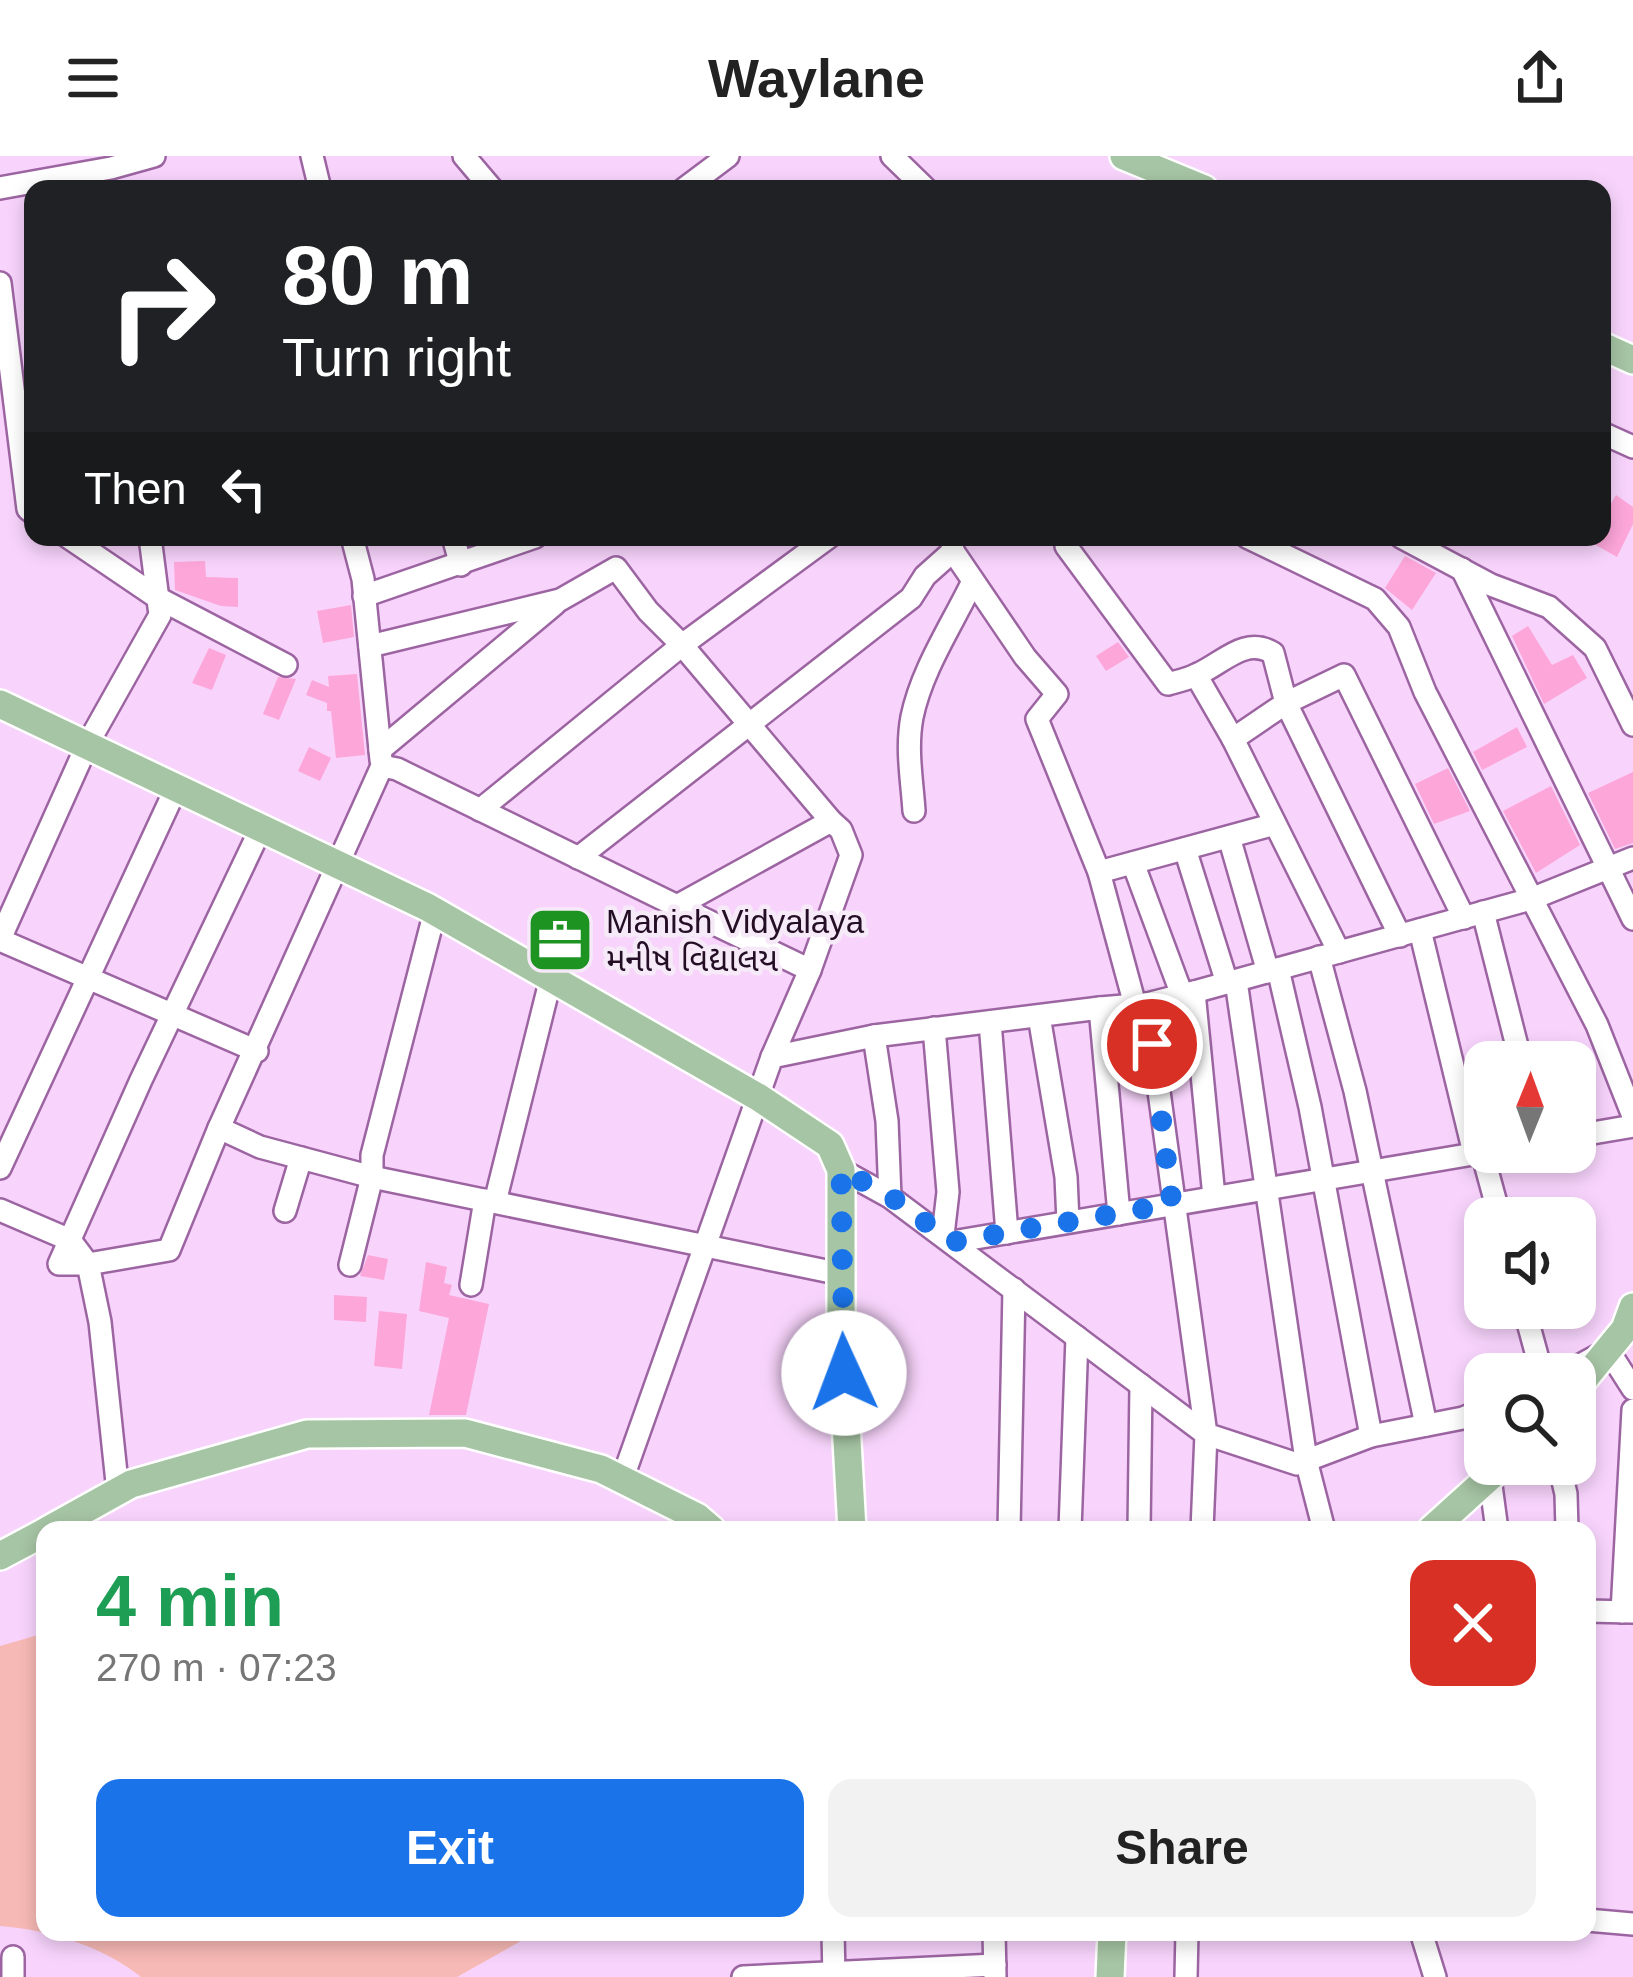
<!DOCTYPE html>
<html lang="en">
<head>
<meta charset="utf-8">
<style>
	body { margin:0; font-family:Helvetica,"Noto Sans Gujarati",sans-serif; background:#f2f2f2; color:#222; height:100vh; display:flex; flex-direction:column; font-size:45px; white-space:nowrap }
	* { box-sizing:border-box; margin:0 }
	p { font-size:39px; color:#767676 }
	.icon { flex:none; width:66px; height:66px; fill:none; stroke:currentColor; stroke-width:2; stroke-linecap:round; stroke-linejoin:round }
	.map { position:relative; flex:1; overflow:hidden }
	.drawer { position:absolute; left:36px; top:1365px; width:1560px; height:420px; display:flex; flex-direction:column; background:#fff; border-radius:24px; box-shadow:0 6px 18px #0003 }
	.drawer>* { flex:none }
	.top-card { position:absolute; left:24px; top:24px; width:1587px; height:366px; border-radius:24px; box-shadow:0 6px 18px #0003; background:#202124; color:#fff; overflow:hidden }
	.needle { width:78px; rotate:1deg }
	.fabs { position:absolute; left:1464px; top:885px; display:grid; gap:24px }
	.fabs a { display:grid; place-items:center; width:132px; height:132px; border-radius:24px; background:#fff; box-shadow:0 6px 18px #0003; font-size:60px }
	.pin { position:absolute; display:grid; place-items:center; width:102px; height:102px; color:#fff; margin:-51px; border:6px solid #fff; border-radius:50%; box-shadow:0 3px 12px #0007 }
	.me { position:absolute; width:132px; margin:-66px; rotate:358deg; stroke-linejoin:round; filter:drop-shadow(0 0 9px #0008) }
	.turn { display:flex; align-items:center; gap:42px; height:252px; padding:0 60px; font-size:54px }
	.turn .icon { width:156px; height:156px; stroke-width:2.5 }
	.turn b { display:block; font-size:84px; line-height:102px }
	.then { display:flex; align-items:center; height:114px; padding:0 60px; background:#0003; gap:24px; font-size:45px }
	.round { display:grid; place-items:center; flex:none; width:126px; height:126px; border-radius:24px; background:#f2f2f2 }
	.head { display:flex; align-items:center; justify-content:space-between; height:204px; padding:0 60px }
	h1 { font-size:72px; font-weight:600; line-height:90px; color:#1e9e55 }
	.cta { display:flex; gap:24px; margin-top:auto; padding:24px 60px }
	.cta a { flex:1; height:138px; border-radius:24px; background:#1a73e8; color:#fff; font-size:48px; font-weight:600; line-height:138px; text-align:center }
	.cta a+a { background:#f2f2f2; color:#222 }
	header { display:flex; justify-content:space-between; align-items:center; height:156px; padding:0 60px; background:#fff; font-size:54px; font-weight:600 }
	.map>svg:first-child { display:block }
	.water { fill:#f7b9b5 }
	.building { fill:#fda6da }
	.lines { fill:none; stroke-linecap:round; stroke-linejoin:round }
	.minor-casing { stroke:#9c65a2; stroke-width:26 }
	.major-casing { stroke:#fff; stroke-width:32 }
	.minor { stroke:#fff; stroke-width:21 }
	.major { stroke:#a6c5a4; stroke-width:27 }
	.route { stroke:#1a73e8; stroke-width:21; stroke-dasharray:0 37.8 }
	.labels { text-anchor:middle; stroke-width:9; stroke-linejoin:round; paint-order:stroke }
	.poi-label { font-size:33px; fill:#240e26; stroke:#f7eaf8; text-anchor:start }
</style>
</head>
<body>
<header><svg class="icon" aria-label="menu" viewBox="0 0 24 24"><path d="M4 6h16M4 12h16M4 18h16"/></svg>Waylane<svg class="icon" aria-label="share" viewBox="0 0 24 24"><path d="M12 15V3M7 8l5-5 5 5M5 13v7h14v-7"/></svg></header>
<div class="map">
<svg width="1633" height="1821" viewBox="0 0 1633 1821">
	<rect width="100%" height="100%" fill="#f8d4fc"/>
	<path class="water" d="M45,1477V1776H537L457,1821H141C102,1790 50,1774 0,1770V1490Z"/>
	<g class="building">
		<polygon points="1616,339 1633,351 1633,368 1617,401 1582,381 1602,381 1602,363"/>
		<polygon points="1405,400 1436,417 1412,454 1385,432"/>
		<polygon points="205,405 206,421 238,422 238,451 221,450 175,434 174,406"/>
		<polygon points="351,449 354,481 323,487 317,455"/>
		<polygon points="1528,470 1552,509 1573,499 1587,522 1544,548 1512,480"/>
		<polygon points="1118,486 1129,501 1106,515 1096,500"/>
		<polygon points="209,492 226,499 212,534 192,527"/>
		<polygon points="357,518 365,599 336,602 331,555 327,555 327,547 306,539 312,524 329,531 328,520"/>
		<polygon points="278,521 296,523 279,564 263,558"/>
		<polygon points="1517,571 1527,591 1482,614 1473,596"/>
		<polygon points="309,591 331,602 320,625 298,615"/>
		<polygon points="1448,612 1470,655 1434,668 1415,628"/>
		<polygon points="1633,616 1633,687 1615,693 1588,637"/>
		<polygon points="1551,630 1580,689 1536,717 1503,655"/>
		<polygon points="368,1099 388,1103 384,1124 360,1120"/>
		<polygon points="426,1106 447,1111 444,1127 452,1129 449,1139 489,1148 466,1259 429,1259 449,1162 419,1155"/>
		<polygon points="334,1139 367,1141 366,1166 334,1164"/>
		<polygon points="379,1155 407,1158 402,1213 374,1210"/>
	</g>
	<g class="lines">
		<defs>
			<g id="minor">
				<polyline points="312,0 320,33"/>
				<polyline points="464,0 492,33"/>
				<polyline points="892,0 926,33"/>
				<polyline points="0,32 111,12 154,0"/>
				<polyline points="684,33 728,0"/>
				<polyline points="0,127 28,353 33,357"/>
				<polyline points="1602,277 1633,291"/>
				<polyline points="68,381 158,442 286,509"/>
				<polyline points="352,381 363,423 381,604"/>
				<polyline points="453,381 461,409"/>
				<polyline points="829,381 682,489 831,665 677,750 397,613 382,610 219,972 260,991 372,1021 841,1118"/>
				<polyline points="1247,381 1375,443 1399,471 1425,536 1597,869 1633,960"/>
				<polyline points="1401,381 1491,429 1549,451 1595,492 1633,569"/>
				<polyline points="952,386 953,395 1025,501 1057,538 1037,563 1099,716"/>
				<path d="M1066,390L1168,528C1178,525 1189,523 1198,518C1223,507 1245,480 1273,497L1286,547L1233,583L1339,796"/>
				<polyline points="1462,413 1633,763"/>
				<polyline points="364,440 535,381"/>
				<polyline points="370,490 560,444 616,412 648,455 682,489 480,654"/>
				<polyline points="1196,519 1233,583"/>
				<polyline points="380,594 555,448"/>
				<path d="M914,655C912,624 906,593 912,561C922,513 952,469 973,425"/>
				<polyline points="1229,681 1268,816"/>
				<polyline points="1185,693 1227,827"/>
				<polyline points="578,702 911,442 925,420 953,395"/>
				<polyline points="1133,707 1182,839"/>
				<polyline points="677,750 810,814"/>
				<polyline points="1483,756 1521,906"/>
				<polyline points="1420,774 1474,997"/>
				<polyline points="1400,780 1286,547 1344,519 1464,762"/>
				<polyline points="0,783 87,589 160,459 150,381"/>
				<polyline points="0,784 257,895"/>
				<polyline points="1319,801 1355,935 1426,1269"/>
				<polyline points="1236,825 1306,1304 1324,1374"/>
				<polyline points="1194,836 1531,743 1633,702"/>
				<polyline points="1147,848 1194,836 1214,1041"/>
				<polyline points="1135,849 1099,716 1275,668"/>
				<polyline points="1100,852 1147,848 1206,1278 1297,1308 1371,1280 1310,951 1278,813"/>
				<polyline points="1039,860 1066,1021 1068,1066"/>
				<polyline points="990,866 1007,1077"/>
				<polyline points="934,872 948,1036 943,1079"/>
				<polyline points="874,880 887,965 890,1041"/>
				<polyline points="772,901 810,814 851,699 841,674 831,665"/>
				<polyline points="1575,980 1633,970"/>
				<polyline points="1482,996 1500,1062"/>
				<polyline points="0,1012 176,632"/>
				<polyline points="841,1014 890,1041 1206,1278 1202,1374"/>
				<polyline points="495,1046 551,822"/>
				<polyline points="0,1054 70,1084 88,1108 169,1094 219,972"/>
				<polyline points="285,1055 301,1002"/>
				<polyline points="952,1086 1485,996"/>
				<polyline points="350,1109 372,1021 372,999 435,755"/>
				<polyline points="471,1129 485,1044"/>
				<polyline points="1524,1152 1542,1218"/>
				<polyline points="1564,1218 1608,1194 1633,1233"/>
				<polyline points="1371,1280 1463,1262 1485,1253"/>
				<polyline points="1559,1308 1566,1338 1567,1374"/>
				<polyline points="1490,1322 1497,1374"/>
				<polyline points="622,1324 772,901 874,880 1100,852 1119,1058"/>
				<polyline points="118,1336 100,1166 88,1108 59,1108 141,924 261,672"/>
				<polyline points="1009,1374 1014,1133"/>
				<polyline points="1070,1374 1077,1181"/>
				<polyline points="1139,1374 1141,1229"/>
				<polyline points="1587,1455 1632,1456"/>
				<polyline points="1622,1456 1633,1254"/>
				<polyline points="1587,1764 1633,1768"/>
				<polyline points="833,1776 834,1821"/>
				<polyline points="994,1776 995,1820"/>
				<polyline points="1421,1776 1435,1821"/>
				<polyline points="13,1821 13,1801"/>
				<polyline points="743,1821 995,1809"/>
				<polyline points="1186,1821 1187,1776"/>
			</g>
			<g id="major">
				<polyline points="1124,0 1204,33"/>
				<polyline points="1602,190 1633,204"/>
				<polyline points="0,548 427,751 758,941 830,989 841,1014 841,1178 852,1374"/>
				<polyline points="1575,1234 1625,1173 1633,1151"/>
				<polyline points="48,1374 131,1328 307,1278 465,1277 601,1313 697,1361 712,1374"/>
				<polyline points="1431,1374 1504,1308"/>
				<polyline points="0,1400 45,1376"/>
				<polyline points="1110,1821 1112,1776"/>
			</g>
		</defs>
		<use href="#minor" class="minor-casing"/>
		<use href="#major" class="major-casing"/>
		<use href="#minor" class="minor"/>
		<use href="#major" class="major"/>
	</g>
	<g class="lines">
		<polyline class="route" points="844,1217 841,1014 890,1040 952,1086 1172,1048 1152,888"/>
	</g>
	<defs>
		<symbol id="office-square" viewBox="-11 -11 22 22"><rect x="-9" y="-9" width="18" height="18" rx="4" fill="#1d9321" stroke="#f7eaf8"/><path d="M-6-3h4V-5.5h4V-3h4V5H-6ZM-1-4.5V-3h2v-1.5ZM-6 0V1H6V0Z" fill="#fff"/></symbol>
	</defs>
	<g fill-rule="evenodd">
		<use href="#office-square" x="522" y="746" width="76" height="76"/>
	</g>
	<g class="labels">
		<g class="poi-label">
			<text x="606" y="777">Manish Vidyalaya<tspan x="606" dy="38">મનીષ વિદ્યાલય</tspan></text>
		</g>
	</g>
</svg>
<div class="fabs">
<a><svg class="needle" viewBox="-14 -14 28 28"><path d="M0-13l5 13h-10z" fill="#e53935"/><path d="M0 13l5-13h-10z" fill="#767676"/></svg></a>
<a><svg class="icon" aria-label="sound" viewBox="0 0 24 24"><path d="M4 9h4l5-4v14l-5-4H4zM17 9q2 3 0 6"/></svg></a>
<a><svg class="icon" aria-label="search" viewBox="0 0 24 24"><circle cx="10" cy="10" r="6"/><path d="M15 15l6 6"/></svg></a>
</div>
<div class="pin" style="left:1152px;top:888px;background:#d93025"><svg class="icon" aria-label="arrive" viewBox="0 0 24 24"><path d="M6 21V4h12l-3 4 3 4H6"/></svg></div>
<svg class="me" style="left:844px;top:1217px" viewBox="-20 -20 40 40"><circle r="19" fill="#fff"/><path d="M0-13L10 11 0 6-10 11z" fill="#1a73e8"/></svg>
<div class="top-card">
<div class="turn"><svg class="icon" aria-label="right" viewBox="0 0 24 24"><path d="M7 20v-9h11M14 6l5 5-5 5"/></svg><div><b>80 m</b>Turn right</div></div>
<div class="then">Then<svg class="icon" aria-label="left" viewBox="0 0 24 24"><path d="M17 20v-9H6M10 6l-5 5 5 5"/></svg></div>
</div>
<section class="drawer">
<div class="head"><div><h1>4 min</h1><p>270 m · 07:23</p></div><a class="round" style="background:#d93025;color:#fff"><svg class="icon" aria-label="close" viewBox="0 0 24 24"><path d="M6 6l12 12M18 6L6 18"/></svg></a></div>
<div class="cta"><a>Exit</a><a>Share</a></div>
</section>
</div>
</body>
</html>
